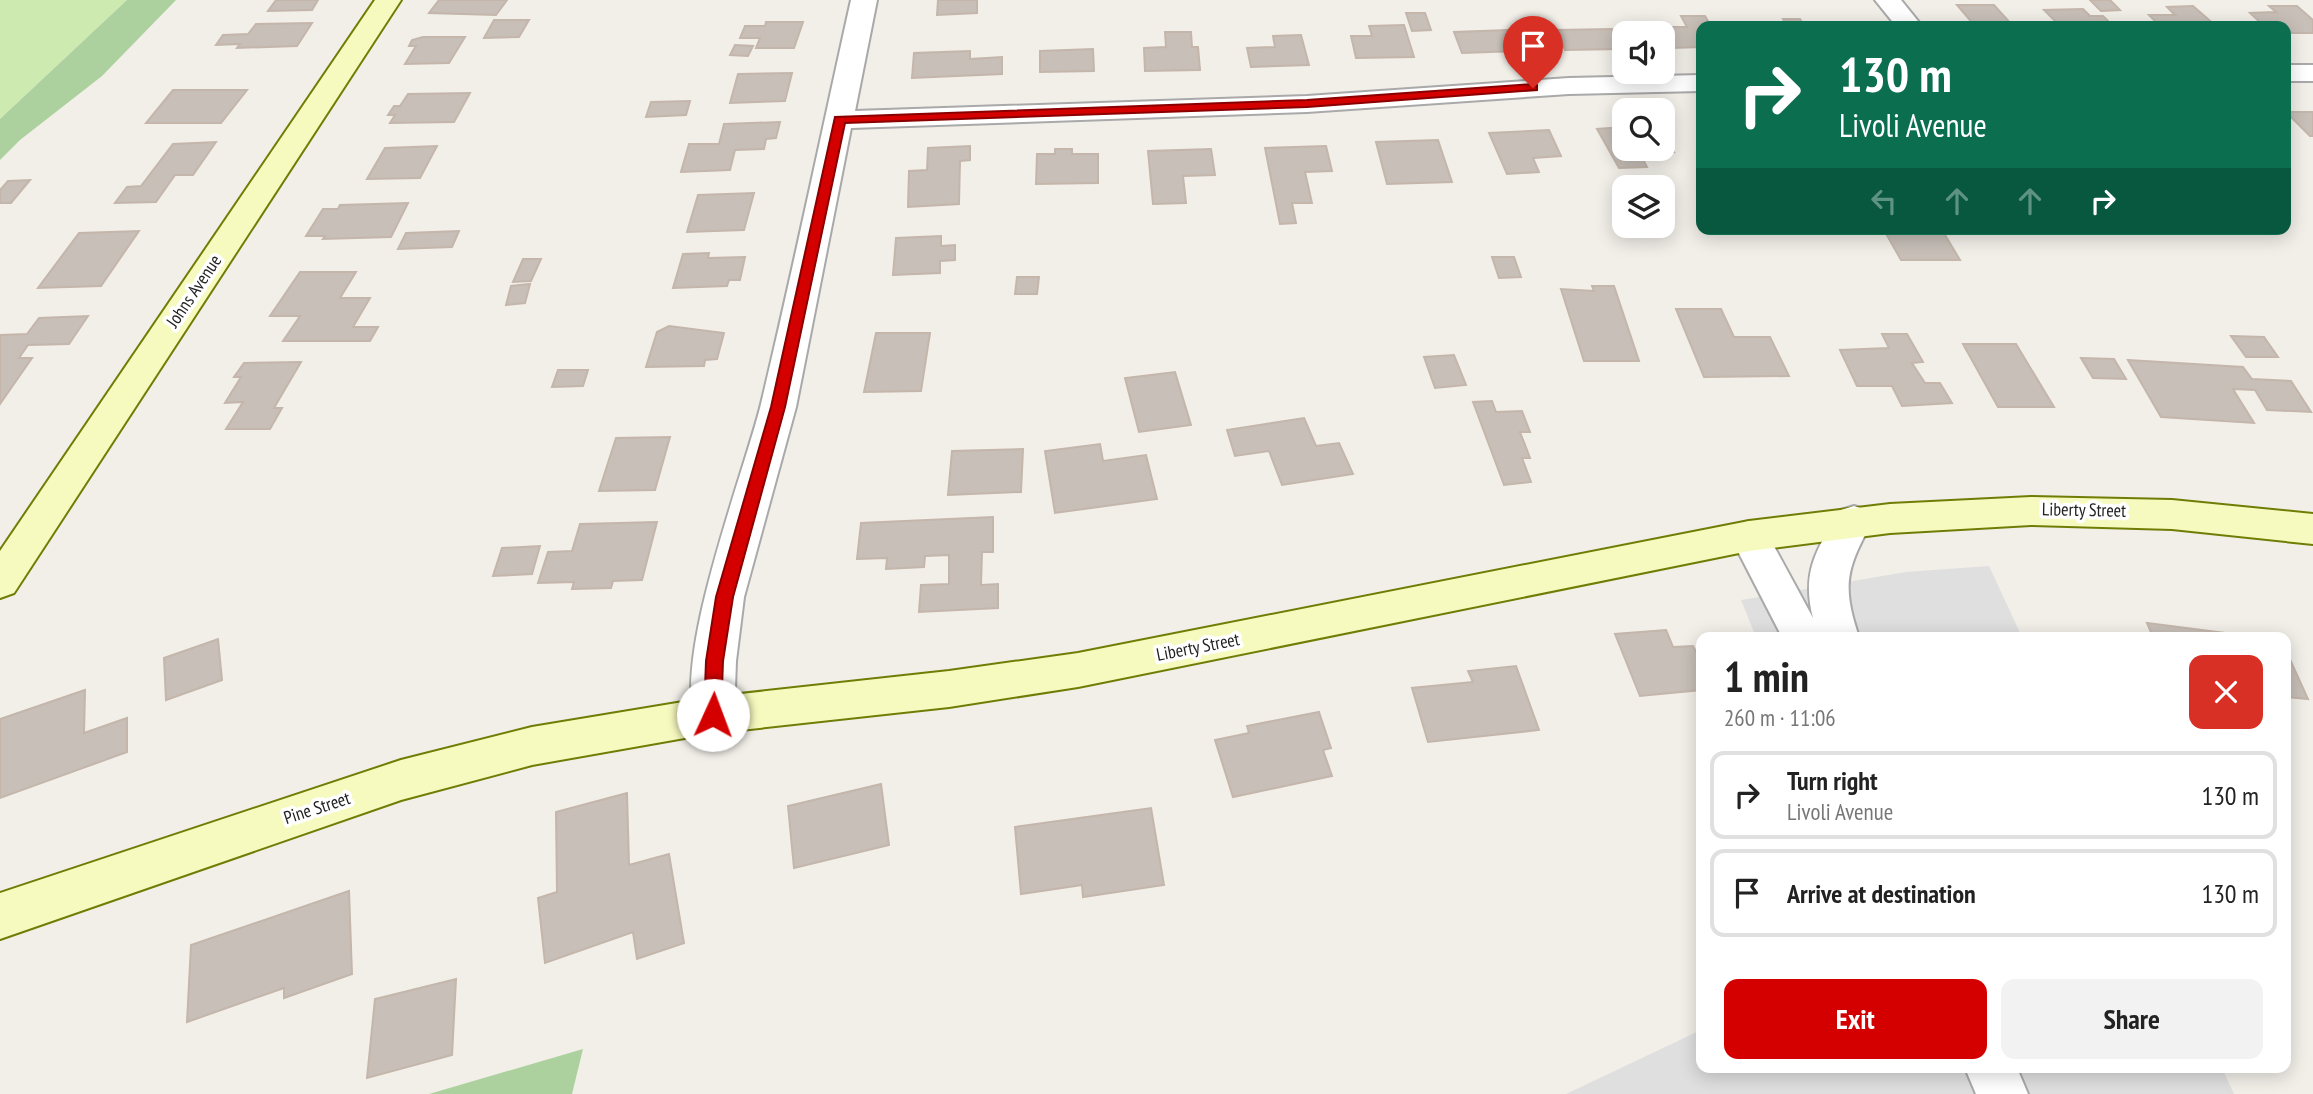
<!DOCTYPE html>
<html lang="en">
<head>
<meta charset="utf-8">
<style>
	body { margin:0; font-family:"PT Sans Narrow",sans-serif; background:#f2f2f2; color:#222; height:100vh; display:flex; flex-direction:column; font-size:26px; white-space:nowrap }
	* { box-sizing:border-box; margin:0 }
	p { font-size:23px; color:#767676 }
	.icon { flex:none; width:38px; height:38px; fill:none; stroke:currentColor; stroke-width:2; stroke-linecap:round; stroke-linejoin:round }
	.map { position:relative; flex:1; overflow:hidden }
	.panel { position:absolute; left:1696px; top:632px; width:595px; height:441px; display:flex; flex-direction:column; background:#fff; border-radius:14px; box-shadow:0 4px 18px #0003 }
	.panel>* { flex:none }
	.top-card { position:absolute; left:1696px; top:21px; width:595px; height:214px; border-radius:14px; box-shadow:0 4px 18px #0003; background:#0b6e4f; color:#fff; overflow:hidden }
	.buttons { position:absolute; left:1612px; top:21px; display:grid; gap:14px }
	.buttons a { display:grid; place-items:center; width:63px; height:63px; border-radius:14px; background:#fff; box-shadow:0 4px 18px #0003; font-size:35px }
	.pin { position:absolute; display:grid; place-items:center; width:60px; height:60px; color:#fff; margin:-72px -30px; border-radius:50% 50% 50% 0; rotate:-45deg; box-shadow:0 0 7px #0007 }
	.pin .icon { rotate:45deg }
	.me { position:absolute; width:77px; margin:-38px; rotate:2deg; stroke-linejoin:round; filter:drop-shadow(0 0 5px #0008) }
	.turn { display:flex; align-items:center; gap:24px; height:147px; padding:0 28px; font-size:32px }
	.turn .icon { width:91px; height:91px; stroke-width:2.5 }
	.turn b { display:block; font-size:49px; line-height:60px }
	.lanes { display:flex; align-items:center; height:66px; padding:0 28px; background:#0003; justify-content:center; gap:35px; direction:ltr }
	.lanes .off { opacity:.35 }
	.round { display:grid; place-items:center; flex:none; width:74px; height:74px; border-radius:14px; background:#f2f2f2 }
	.head { display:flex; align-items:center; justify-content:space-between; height:119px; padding:0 28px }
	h1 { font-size:42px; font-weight:700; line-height:52px }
	.primary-button { display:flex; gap:14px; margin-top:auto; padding:14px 28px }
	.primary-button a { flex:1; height:80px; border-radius:14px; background:#d40000; color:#fff; font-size:28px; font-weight:700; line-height:80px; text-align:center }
	.primary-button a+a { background:#f2f2f2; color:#222 }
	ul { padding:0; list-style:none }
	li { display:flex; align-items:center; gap:21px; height:88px; margin:0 14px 10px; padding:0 14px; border:4px solid #e0e0e0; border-radius:14px }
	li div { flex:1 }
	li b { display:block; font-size:26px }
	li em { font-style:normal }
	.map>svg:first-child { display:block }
	.residential { fill:#e0dfdf }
	.grass { fill:#cdebb0 }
	.forest { fill:#add19e }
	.building { fill:#c7bfb8; stroke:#c4b6ab; stroke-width:2 }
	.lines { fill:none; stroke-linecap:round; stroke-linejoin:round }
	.street-casing { stroke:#a9a9a9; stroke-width:4 }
	.secondary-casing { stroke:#707d05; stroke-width:4 }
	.street { fill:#fff; fill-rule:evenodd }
	.secondary { fill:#f7fabf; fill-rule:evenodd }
	.route { fill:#d40000; stroke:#8a0000; stroke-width:2 }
	.labels { text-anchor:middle; stroke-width:7; stroke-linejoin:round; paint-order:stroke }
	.street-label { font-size:18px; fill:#222; stroke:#fff }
</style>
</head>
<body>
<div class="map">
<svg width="2313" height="1094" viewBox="0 0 2313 1094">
	<rect width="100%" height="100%" fill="#f2efe9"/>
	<g class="residential">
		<polygon points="1989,566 2022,637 1756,637 1741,600 1906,572"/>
		<polygon points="1701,1030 1701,1068 2222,1068 2234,1094 1566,1094"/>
	</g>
	<polygon class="grass" points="0,0 127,0 0,119"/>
	<g class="forest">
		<polygon points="127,0 176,0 102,76 20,140 0,160 0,119"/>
		<polygon points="583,1049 572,1094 429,1094"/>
	</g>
	<g class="building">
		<polygon points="276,0 318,0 312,10 268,11"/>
		<polygon points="439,0 507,0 496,15 429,13"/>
		<polygon points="938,0 977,0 977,13 937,15"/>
		<polygon points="2090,0 2110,0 2120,10 2101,11"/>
		<polygon points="1957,5 1994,5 2013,26 1975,26"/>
		<polygon points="2193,6 2216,26 2160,26 2149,15 2175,15 2167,7"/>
		<polygon points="2269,6 2297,6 2313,20 2313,33 2286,33 2286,26 2264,26 2250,13 2276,12"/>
		<polygon points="2083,9 2090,16 2103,16 2113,26 2060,26 2044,10"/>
		<polygon points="1406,13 1425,13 1431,30 1412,31"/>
		<polygon points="1681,16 1705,16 1711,26 1701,26 1701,47 1671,48 1660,27 1687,27"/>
		<polygon points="1783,19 1800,19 1803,24 1827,23 1829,26 1765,26 1787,26"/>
		<polygon points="494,20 529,20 519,37 484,38"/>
		<polygon points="766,22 803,22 794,48 756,48 760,38 740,38 745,26 765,26"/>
		<polygon points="312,23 297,46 237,48 240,44 216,45 223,35 248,34 256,24"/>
		<polygon points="1404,25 1414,57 1356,58 1351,36 1372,36 1369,26"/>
		<polygon points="1612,29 1622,49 1565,50 1557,30"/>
		<polygon points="1508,30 1517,51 1462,53 1454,32"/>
		<polygon points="1165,32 1191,32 1192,47 1198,47 1200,70 1145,71 1144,48 1166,47"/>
		<polygon points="1301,35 1309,65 1251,67 1247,48 1275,47 1273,36"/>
		<polygon points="423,37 465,37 449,63 405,64 416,46 409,46 412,40"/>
		<polygon points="735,45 753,46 748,56 730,55"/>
		<polygon points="1093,49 1094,71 1040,72 1040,51"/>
		<polygon points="970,51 970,59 1002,57 1002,74 912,78 914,53"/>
		<polygon points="792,73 785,101 730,103 738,74"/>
		<polygon points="173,90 247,90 221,123 146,123"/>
		<polygon points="470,93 454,122 390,123 395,115 388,115 394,106 400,106 408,94"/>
		<polygon points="690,101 686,115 646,117 651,102"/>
		<polygon points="2286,112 2313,112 2313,136 2310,136"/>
		<polygon points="780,122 776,138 766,139 764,149 735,150 730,170 681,172 689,144 719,144 724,124"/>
		<polygon points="1624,127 1624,149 1662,149 1662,132 1674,152 1640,154 1647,167 1619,168 1597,129"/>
		<polygon points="1549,130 1561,156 1533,158 1539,172 1507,174 1489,133"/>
		<polygon points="1438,140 1452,182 1387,184 1376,142"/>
		<polygon points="216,142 193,175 175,175 156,202 115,203 127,187 141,186 173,144"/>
		<polygon points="437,146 420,178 367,179 385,148"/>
		<polygon points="970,146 970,160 960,161 959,204 908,207 909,171 927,170 928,148"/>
		<polygon points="1326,146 1332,171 1305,172 1312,203 1292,203 1296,223 1280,224 1265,148"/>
		<polygon points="1055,149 1072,149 1072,154 1098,154 1098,183 1036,184 1037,154 1055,154"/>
		<polygon points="1211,149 1215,175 1183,176 1186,203 1153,204 1148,151"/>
		<polygon points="30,180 11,203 0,203 0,190 8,181"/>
		<polygon points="754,193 744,230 687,232 698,195"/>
		<polygon points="408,203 391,237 323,239 325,236 306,236 323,209 338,209 340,205"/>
		<polygon points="1884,230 1942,230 1960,260 1901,260"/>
		<polygon points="139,231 101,286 38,288 79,233"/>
		<polygon points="459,231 452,247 398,249 406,233"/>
		<polygon points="941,236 941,246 955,245 955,260 940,261 940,273 893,275 896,238"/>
		<polygon points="709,253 708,258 745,257 740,280 729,280 727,286 673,288 683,254"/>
		<polygon points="1492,257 1514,257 1521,277 1499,278"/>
		<polygon points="523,259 541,259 531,281 513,282"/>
		<polygon points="300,272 356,272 340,298 370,298 353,327 378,327 370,341 283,341 300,316 270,316"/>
		<polygon points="1017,277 1039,277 1037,294 1015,294"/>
		<polygon points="530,284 525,303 506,305 511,286"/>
		<polygon points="1592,286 1614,286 1639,361 1584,361 1561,289 1594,291"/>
		<polygon points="1676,309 1721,309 1734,337 1770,337 1789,376 1704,377"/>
		<polygon points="88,316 69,344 28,345 19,358 32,358 0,404 0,335 27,334 39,318"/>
		<polygon points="669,326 724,333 717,359 705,360 704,366 646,367 657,332"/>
		<polygon points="876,333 930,333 921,391 864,392"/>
		<polygon points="1882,334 1907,334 1923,362 1912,363 1925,383 1940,383 1952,403 1902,406 1892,386 1857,386 1840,350 1889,348"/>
		<polygon points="2231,336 2264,337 2278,357 2246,357"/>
		<polygon points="1963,344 2016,344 2054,407 1998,407"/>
		<polygon points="1454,355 1466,385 1435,388 1424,357"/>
		<polygon points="2081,358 2114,359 2126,379 2093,378"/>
		<polygon points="2128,360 2243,367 2252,379 2291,381 2311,412 2267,410 2255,390 2233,389 2254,423 2161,417"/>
		<polygon points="301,362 274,408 282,408 270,429 226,429 243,402 225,403 241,377 234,377 244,363"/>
		<polygon points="558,370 588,370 583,386 552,387"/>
		<polygon points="1175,372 1191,425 1139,432 1125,378"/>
		<polygon points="1492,401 1496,412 1522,411 1530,432 1520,432 1530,458 1522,458 1531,482 1504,485 1473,402"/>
		<polygon points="1304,418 1316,446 1339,443 1353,474 1282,485 1269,451 1235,456 1227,430"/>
		<polygon points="670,437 655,490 599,491 616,438"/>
		<polygon points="1100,444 1103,461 1146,455 1157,499 1055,513 1045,451"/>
		<polygon points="1023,449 1021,492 948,495 952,451"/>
		<polygon points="993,517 993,552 982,552 981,585 998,584 998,608 919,612 921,585 949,584 949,555 925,556 924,567 886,569 887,558 857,559 861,523"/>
		<polygon points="657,522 642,580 613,581 611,588 572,589 574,582 538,583 548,552 572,551 580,524"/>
		<polygon points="540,546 532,574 493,576 502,548"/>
		<polygon points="2147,623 2248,636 2248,637 2153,637"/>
		<polygon points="1666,630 1673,647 1693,646 1701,662 1701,690 1640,696 1615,634"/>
		<polygon points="218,639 222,680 166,700 164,658"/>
		<polygon points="2286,654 2288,655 2308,699 2286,697"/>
		<polygon points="1516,666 1539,730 1428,742 1412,688 1473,682 1468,671"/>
		<polygon points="85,690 84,733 127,718 127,752 0,798 0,719"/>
		<polygon points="1319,712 1331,748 1323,750 1332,776 1233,797 1215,740 1249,733 1247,726"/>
		<polygon points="881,784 889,845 794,868 788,806"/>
		<polygon points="627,793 629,865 669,854 684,943 637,959 633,932 545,963 538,898 557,892 556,812"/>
		<polygon points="1151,808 1164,885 1083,897 1082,885 1021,894 1015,827"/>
		<polygon points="349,891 352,974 284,998 284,988 187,1022 191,945"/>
		<polygon points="456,979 452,1055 367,1078 375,999"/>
	</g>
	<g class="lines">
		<defs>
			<g id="street">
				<path d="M851,0H877L855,111L1307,96L1569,78L1701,75V91L1569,94L1307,112L851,128L796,407L744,597L736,661L734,715L728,728L713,733L698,728C668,667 744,474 761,404C793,270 821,135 851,0Z"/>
				<polygon points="1875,0 1901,0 1922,26 1896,26"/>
				<rect x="2286" y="65" width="27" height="16"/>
				<path d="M1854,506L1867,510L1873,520C1847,568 1841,584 1859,637H1782L1730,536L1735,526L1749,521L1763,526L1813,618C1801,572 1817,548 1841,510Z"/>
				<polygon points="1965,1068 2017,1068 2028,1094 1976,1094"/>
			</g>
			<g id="secondary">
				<polygon points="375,0 401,0 14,593 0,598 0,551"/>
				<polygon points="2031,497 2172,500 2313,514 2313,544 2172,529 2031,525 1890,533 1749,551 1078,687 949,707 713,733 532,765 401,800 0,939 0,893 401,760 532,727 713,697 949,671 1078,653 1749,521 1890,504"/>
			</g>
		</defs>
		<use href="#street" class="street-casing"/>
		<use href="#secondary" class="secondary-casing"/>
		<use href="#street" class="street"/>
		<use href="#secondary" class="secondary"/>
	</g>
	<polygon class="route" points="1533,84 1537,85 1537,90 1307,107 845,123 785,407 733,597 723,661 721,715 713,723 706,721 704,715 706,661 716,597 771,407 835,117 1307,100"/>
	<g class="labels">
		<g class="street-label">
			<text transform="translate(194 291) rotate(-56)" y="6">Johns Avenue</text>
			<text transform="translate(2084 510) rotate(1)" y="6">Liberty Street</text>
			<text transform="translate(1198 647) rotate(-11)" y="6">Liberty Street</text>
			<text transform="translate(317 808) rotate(-18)" y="6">Pine Street</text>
		</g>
	</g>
</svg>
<div class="buttons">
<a><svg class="icon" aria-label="sound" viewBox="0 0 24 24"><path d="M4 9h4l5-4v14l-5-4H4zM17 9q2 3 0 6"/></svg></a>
<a><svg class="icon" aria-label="search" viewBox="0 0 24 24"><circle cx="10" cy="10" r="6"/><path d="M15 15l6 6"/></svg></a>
<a><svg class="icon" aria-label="layers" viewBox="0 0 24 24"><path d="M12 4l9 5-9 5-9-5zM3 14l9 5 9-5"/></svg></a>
</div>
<div class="pin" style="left:1533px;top:88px;background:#d93025"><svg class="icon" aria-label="arrive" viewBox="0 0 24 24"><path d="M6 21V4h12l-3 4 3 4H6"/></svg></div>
<svg class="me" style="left:713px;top:715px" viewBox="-20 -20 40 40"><circle r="19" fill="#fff"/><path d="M0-13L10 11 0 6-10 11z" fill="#d40000"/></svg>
<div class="top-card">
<div class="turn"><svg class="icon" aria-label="right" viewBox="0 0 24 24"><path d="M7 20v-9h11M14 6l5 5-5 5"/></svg><div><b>130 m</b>Livoli Avenue</div></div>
<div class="lanes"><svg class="icon off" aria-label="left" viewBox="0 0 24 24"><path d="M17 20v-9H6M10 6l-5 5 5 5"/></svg><svg class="icon off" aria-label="ahead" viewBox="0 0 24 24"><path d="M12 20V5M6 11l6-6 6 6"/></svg><svg class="icon off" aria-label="ahead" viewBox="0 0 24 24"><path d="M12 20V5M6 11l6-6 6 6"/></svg><svg class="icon" aria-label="right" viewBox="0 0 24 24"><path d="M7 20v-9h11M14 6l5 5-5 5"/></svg></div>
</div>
<section class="panel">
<div class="head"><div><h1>1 min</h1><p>260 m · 11:06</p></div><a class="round" style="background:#d93025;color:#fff"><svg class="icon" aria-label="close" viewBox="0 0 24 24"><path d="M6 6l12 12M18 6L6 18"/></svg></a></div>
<ul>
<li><svg class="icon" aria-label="right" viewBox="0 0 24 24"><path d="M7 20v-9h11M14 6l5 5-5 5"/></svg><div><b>Turn right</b><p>Livoli Avenue</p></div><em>130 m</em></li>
<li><svg class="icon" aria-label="arrive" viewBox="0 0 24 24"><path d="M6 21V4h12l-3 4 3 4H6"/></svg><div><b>Arrive at destination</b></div><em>130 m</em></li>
</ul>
<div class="primary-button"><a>Exit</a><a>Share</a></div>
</section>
</div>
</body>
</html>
